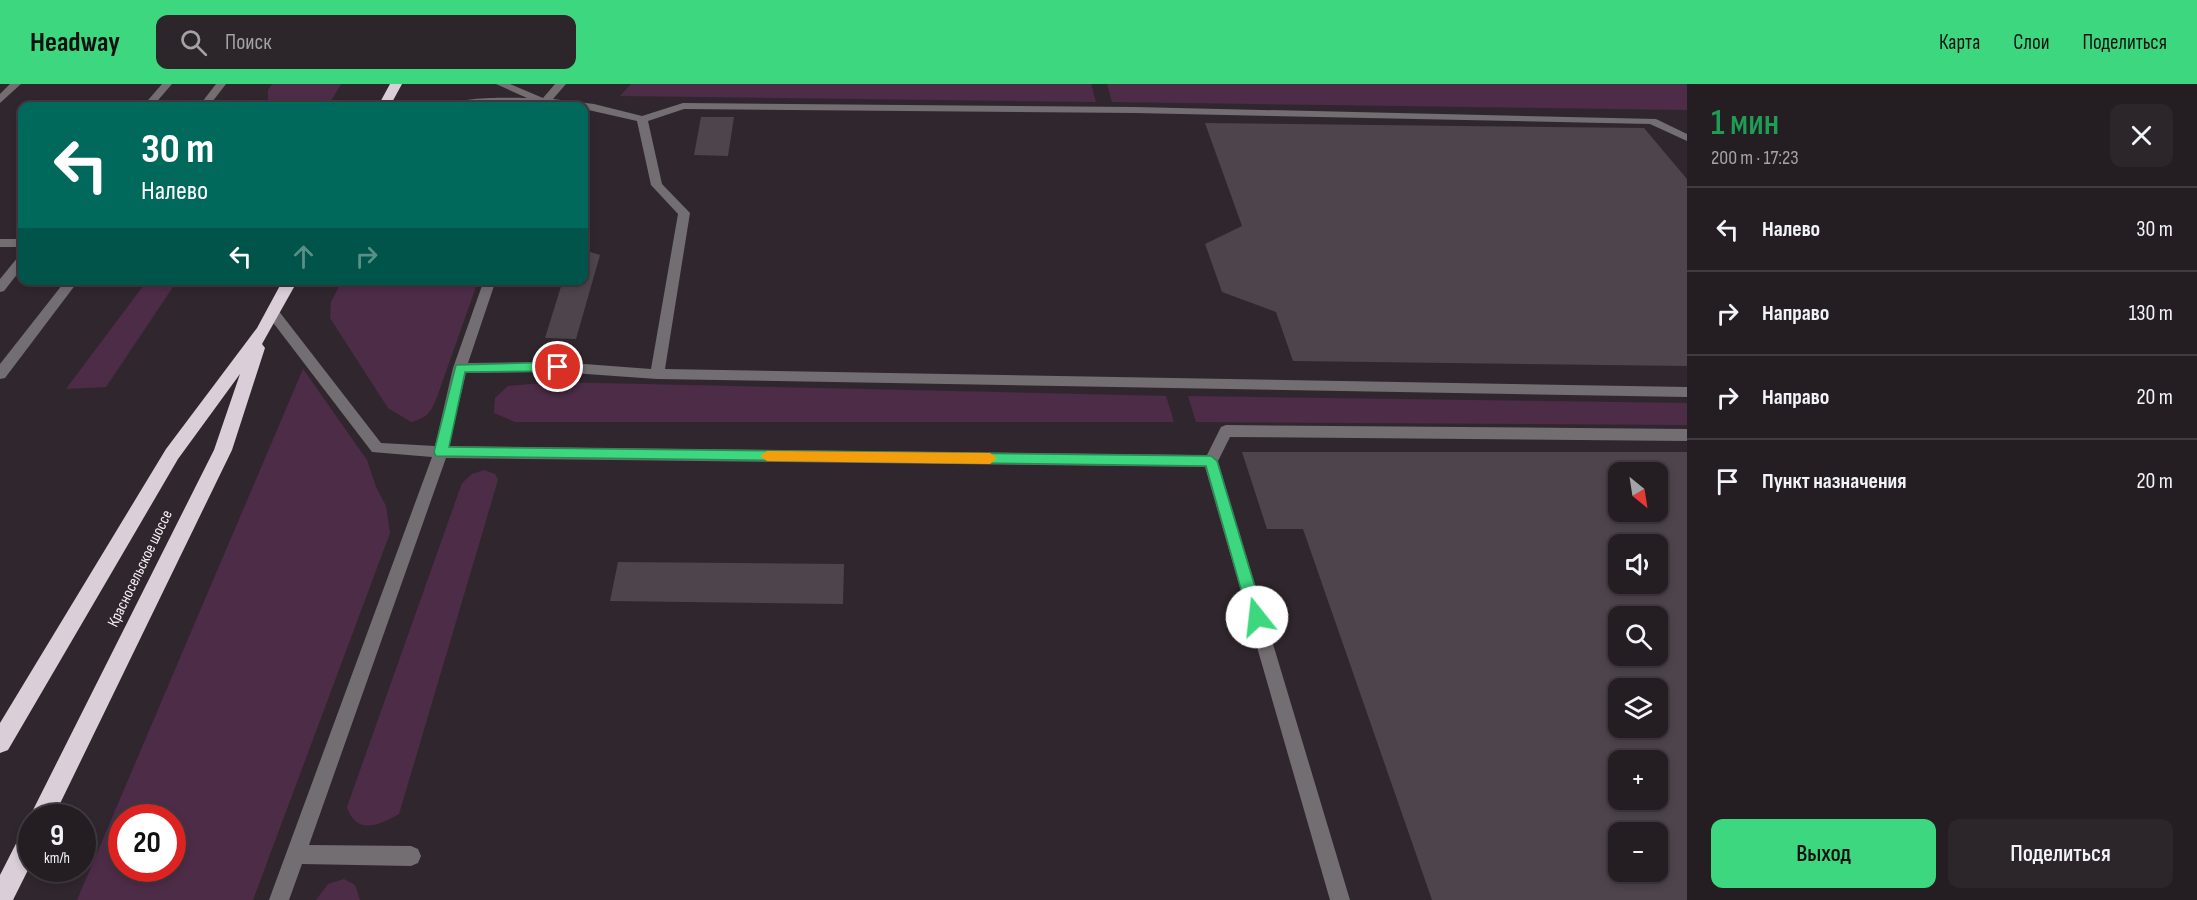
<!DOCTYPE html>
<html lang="ru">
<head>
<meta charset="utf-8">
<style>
	body { margin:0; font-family:"Sofia Sans Condensed",sans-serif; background:#2c262a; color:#f1f3f6; height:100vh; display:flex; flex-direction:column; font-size:22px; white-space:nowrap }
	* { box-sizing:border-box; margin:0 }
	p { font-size:20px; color:#a3a2a5 }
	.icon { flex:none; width:33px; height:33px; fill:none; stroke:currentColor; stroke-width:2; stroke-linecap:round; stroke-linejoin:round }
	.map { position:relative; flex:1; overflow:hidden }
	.panel { display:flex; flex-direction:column; background:#241d22; width:510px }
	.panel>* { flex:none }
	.hud { position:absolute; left:18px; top:18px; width:570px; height:183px; border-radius:12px; box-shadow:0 3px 9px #0003,0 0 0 2px #413b40; background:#00695c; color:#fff; overflow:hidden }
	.needle { width:39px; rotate:150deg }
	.fabs { position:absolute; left:1608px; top:378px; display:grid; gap:12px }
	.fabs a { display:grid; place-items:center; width:60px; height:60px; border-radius:12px; background:#241d22; box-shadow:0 3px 9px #0003,0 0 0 2px #413b40; font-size:30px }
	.speed { position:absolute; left:18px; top:720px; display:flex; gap:12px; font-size:30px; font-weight:700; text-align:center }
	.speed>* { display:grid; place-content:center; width:78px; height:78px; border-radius:50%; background:#241d22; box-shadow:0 3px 9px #0003,0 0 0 2px #413b40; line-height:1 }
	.speed small { font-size:15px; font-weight:400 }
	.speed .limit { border:9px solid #d22; background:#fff; color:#111 }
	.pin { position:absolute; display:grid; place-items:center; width:51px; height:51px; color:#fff; margin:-26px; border:3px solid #fff; border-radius:50%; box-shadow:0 2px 6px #0007 }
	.me { position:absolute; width:66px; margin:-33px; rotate:344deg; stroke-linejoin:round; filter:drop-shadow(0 0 4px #0008) }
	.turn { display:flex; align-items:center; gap:21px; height:126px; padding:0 24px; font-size:27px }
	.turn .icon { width:78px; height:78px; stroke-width:2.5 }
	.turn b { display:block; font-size:42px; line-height:51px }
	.lanes { display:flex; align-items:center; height:57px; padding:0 24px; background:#0003; justify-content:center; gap:30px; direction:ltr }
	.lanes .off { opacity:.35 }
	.round { display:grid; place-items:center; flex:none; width:63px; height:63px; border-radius:12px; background:#2c262a }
	.summary { display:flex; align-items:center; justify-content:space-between; height:102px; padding:0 24px }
	h1 { font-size:36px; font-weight:600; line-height:45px; color:#1e9e55 }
	.action { display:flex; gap:12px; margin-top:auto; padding:12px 24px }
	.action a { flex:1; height:69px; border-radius:12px; background:#3cd77e; color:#111; font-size:24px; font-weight:600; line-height:69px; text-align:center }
	.action a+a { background:#2c262a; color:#f1f3f6 }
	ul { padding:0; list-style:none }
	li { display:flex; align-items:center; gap:18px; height:84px; padding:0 24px; border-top:2px solid #413b40 }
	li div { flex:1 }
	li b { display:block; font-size:22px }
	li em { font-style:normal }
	header { display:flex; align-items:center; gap:36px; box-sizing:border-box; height:84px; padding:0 30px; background:#3cd77e; color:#111 }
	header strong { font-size:28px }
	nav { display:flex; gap:33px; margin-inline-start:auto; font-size:21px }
	.search { width:420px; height:54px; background:#2c262a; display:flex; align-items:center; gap:15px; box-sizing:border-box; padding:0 21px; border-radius:12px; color:#a3a2a5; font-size:22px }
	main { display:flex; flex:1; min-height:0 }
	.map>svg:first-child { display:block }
	.green { fill:#4d2c47; fill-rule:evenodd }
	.building { fill:#4e444b; fill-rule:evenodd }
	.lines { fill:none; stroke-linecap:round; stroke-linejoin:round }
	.minor { fill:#736e72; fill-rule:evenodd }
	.highway { fill:#daced8; fill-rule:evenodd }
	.route { fill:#3cd77e; stroke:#278c52; stroke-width:1.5 }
	.slow { fill:#f59e0b }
	.labels { text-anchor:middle; stroke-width:4.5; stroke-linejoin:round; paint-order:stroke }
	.street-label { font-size:16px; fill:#f6f0f5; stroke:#30272e }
</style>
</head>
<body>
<header>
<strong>Headway</strong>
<div class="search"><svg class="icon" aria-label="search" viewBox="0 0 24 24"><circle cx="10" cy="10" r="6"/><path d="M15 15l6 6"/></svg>Поиск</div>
<nav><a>Карта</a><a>Слои</a><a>Поделиться</a></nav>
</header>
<main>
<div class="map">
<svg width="1687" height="816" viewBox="0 0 1687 816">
	<rect width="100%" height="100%" fill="#30272e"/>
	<g class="green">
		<polygon points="272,0 341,0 328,22 268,22 268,6"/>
		<polygon points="631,0 1091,0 1096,18 620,12"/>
		<polygon points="1107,0 1687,0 1687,26 1112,18"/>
		<polygon points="147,197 177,197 106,303 66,305"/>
		<path d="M342,197H478L437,313C431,328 427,334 411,338L388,324L330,234L331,218Z"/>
		<path d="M303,285L367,376L376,403L386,422L390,449L253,816H77ZM122,734H172V784H122Z"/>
		<polygon points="554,298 1166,312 1174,338 515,338 494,329 495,314 508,302"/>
		<polygon points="1188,312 1687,319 1687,341 1196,338"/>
		<path d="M484,386L495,390L498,396L399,730C378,742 356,751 347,723L462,399L472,390Z"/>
		<polygon points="344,795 355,801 360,816 316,816 328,800"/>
	</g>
	<g class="building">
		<polygon points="701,33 734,33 728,72 694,71"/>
		<polygon points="1205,39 1644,44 1687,95 1687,282 1293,277 1276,228 1222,208 1205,160 1242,142"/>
		<polygon points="584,166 600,171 576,255 545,254 563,196 584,196"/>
		<path d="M1242,368H1687V816H1432L1303,445H1267ZM1618,388H1658V428H1618ZM1618,460H1658V500H1618ZM1618,532H1658V572H1618ZM1618,604H1658V644H1618ZM1618,676H1658V716H1618ZM1618,748H1658V788H1618Z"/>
		<polygon points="618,478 844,480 843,520 610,517"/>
	</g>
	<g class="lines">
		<g class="minor">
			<polygon points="10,0 21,0 0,19 0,10"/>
			<polygon points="162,0 172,0 153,22 143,22"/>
			<polygon points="216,0 226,0 209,22 199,22"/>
			<path d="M496,0H510L543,14L555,0H566L553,15L594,20L642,32L683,19L1135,23L1656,35L1687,50V57L1650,40L1135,29L684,25L648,37L662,100L690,129L665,285L1687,303V313L657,295L558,288L466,289L449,362L1207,371L1221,343L1226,341L1687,345V357L1230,353L1218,377L1350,816H1330L1205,383L446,374L309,761L411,762L418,765L421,772L418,779L411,782L302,780L289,816H269L432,373L372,368L268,232L267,229L268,226H278L381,359L435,362L453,284L484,196H496L468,279L558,278L651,285L678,130L651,101L637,37L584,25V22H540V20L448,22C461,12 510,14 527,14Z"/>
			<rect x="0" y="155" width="22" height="8"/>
			<polygon points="22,172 22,184 4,207 0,208 0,195 18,173"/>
			<polygon points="66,196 79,196 5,294 0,295 0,280"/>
		</g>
		<g class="highway">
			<polygon points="390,0 402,0 390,22 378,22"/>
			<polygon points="283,196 298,196 262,260 265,264 232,366 53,734 32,734 32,738 30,734 33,726 214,366 240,290 178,375 8,666 0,669 0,639 166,365 257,244"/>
			<polygon points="32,741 32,778 13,816 0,816 0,791 24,744"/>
		</g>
	</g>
	<polygon class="route" points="558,278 564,283 558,287 465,288 449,363 1211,372 1217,377 1264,533 1262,538 1257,540 1252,538 1249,533 1206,382 436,372 434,368 456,281"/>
	<polygon class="slow" points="767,367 990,369 997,374 990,380 767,377 760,372"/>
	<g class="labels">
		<g class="street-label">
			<text transform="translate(139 484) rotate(-64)" y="6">Красносельское шоссе</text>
		</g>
	</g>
</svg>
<div class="fabs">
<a><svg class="needle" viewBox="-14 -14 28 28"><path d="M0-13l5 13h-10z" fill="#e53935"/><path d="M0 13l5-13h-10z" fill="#a3a2a5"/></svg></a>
<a><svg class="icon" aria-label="sound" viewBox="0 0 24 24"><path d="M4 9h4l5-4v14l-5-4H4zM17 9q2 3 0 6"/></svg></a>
<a><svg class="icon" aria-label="search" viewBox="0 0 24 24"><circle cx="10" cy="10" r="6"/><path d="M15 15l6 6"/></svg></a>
<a><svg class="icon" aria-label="layers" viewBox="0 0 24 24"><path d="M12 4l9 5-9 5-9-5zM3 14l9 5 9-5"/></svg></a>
<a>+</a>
<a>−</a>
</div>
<div class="speed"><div>9<small>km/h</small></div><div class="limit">20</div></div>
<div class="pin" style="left:558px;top:283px;background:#d93025"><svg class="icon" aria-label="arrive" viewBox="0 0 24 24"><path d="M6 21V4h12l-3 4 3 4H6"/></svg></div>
<svg class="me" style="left:1257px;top:533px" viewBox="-20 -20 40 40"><circle r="19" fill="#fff"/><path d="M0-13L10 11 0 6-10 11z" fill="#3cd77e"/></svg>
<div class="hud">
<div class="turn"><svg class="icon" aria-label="left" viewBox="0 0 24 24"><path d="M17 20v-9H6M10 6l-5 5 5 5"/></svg><div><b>30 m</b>Налево</div></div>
<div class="lanes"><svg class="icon" aria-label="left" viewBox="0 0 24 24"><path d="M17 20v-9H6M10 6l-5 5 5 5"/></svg><svg class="icon off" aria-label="ahead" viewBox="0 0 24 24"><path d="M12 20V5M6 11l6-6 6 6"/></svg><svg class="icon off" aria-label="right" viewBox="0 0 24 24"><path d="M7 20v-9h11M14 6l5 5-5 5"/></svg></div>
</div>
</div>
<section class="panel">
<div class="summary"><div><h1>1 мин</h1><p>200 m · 17:23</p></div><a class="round"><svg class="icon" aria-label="close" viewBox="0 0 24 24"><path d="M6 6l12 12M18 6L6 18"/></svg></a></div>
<ul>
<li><svg class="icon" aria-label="left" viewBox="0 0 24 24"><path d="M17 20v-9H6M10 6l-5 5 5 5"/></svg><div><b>Налево</b></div><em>30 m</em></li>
<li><svg class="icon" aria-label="right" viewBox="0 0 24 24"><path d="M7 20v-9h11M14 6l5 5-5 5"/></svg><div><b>Направо</b></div><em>130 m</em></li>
<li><svg class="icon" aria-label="right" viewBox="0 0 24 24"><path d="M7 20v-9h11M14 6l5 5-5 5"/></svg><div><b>Направо</b></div><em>20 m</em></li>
<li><svg class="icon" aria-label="arrive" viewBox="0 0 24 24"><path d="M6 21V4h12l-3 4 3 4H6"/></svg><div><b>Пункт назначения</b></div><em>20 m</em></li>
</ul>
<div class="action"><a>Выход</a><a>Поделиться</a></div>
</section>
</main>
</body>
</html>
